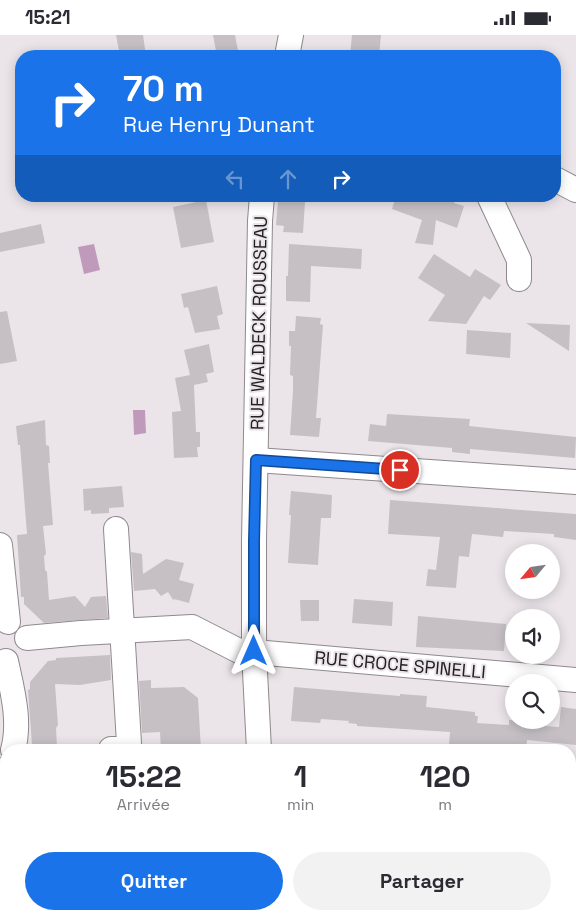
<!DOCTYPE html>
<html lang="fr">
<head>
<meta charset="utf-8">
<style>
	body { margin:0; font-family:"Space Grotesk",sans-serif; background:#f2f2f3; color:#2b2b33; height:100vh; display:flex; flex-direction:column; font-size:19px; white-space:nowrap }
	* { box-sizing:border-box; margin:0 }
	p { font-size:16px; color:#7c7c81 }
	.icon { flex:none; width:28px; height:28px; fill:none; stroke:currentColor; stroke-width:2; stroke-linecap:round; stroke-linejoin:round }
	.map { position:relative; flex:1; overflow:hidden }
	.drawer { position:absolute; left:0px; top:709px; width:576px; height:176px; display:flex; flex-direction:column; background:#fff; border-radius:20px 20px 0 0; box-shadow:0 2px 12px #0003 }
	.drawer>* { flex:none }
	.hud { position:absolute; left:15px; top:15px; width:546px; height:152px; border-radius:20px; box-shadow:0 2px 12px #0003; background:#1a73e8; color:#fff; overflow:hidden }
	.needle { width:32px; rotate:241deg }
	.tools { position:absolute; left:505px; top:509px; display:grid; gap:10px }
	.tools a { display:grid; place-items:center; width:55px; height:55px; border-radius:50%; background:#fff; box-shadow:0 2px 12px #0003; font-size:25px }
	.pin { position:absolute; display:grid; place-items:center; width:42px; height:42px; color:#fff; margin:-21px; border:2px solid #fff; border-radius:50%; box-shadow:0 1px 5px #0007 }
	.me { position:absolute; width:55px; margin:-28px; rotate:0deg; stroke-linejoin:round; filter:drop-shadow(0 0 4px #0008) }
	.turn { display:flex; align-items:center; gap:18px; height:105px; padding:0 25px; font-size:22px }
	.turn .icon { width:65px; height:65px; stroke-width:2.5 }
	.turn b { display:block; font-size:35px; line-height:42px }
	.lanes { display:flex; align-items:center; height:48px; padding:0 25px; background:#0003; justify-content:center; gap:25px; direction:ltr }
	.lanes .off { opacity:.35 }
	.eta { display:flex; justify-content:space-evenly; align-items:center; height:85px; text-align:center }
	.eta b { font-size:30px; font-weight:700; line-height:35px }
	.cta { display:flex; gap:10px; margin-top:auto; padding:10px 25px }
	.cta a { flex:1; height:58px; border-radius:30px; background:#1a73e8; color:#fff; font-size:20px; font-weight:700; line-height:58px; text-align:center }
	.cta a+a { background:#f2f2f3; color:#2b2b33 }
	.status { display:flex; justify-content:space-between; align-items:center; height:35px; padding:0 25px; background:#fff; direction:ltr }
	.status svg { height:14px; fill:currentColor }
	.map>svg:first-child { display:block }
	.water { fill:#bf9abb }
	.building { fill:#c6c0c5 }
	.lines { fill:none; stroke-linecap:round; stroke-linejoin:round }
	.minor-casing { stroke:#8f898e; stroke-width:26 }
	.minor { stroke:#fff; stroke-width:24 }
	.route-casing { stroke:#114b97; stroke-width:12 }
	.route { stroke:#1a73e8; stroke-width:9 }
	.labels { text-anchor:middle; stroke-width:4; stroke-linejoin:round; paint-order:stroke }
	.street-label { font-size:18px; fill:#222022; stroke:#ebe5ea }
</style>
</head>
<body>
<div class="status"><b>15:21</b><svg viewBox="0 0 49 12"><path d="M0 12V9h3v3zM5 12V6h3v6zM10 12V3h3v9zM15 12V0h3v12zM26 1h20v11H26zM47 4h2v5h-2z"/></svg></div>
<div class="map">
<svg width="576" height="884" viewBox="0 0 576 884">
	<rect width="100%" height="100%" fill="#ebe5ea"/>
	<g class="water">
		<polygon points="94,209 100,235 84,239 78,212"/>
		<polygon points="133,375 145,375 146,398 134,400"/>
	</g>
	<g class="building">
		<polygon points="116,0 143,0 146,21 120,21"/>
		<polygon points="213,0 235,0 239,21 217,21"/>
		<polygon points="352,0 381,0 379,21 350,21"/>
		<polygon points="396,161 446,161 455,164 454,168 464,171 457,193 436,185 433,210 415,208 422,185 392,174"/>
		<polygon points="206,165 214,207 181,213 173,172"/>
		<polygon points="278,166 305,167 303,198 283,197 284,191 276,190"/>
		<polygon points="41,189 45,208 0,217 0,198"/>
		<polygon points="289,209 362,214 361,234 311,231 310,267 286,266 286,241 288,241"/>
		<polygon points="434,219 470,242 475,234 501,250 490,265 484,261 466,289 428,286 445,260 418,243"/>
		<polygon points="217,251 223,279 217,281 220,294 195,298 188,272 184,273 181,259"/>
		<polygon points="7,276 17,326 0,329 0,277"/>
		<polygon points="296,281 321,283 320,289 323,290 316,383 321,383 319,402 290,400 293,356 293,341 290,340 291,311 289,311 289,296 295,296"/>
		<polygon points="526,288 570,290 569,316"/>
		<polygon points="467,295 511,298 510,323 466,319"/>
		<polygon points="209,309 214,337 206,339 208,347 194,350 196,397 200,397 200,412 197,412 198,422 174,423 172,377 181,376 175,343 190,340 184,315"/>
		<polygon points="387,379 470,384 469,391 576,402 575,423 470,414 470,419 452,417 452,413 368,406 370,389 386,391"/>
		<polygon points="45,385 46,410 49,411 50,428 48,428 53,490 43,491 46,519 44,521 45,535 47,537 49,565 75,561 85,572 91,562 106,561 108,583 44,588 24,569 24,562 21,562 17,500 27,499 20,410 18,410 16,391"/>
		<polygon points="122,451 124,472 109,473 109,478 91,479 91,475 84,476 83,454"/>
		<polygon points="291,456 332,460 331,483 321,483 318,530 288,528 291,480 289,480"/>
		<polygon points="390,465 576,479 576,505 554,502 554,499 504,496 503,502 472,499 469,522 459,521 456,553 426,551 428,534 436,535 440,502 388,499"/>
		<polygon points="131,517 142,519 143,539 166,524 184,528 179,545 194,549 189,568 174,564 174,566 168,557 161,561 155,554 134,556"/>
		<polygon points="354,564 393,567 392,591 352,588"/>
		<polygon points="300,565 319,565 319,586 301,586"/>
		<polygon points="418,581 506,589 504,616 416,612"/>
		<polygon points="110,620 111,645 80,650 55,649 58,690 56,693 57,712 37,713 37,709 32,710 28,655 30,654 30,647 48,626 56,625 56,623"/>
		<polygon points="151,645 151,653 184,652 198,663 201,715 161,715 160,697 142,698 139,646"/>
		<polygon points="294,652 400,661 400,659 427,661 426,672 475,677 475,681 478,681 477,688 509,690 509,685 529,685 529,690 559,692 561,672 576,674 576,710 527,705 526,715 499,715 449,710 450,697 357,691 357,689 348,688 349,686 321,684 320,688 291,686"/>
	</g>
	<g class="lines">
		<defs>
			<g id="minor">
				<polyline points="287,21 291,0"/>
				<polyline points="555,144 576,155"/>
				<polyline points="489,161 519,225 519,244"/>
				<polyline points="256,425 576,447"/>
				<polyline points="0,510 8,587"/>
				<polyline points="27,603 81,598 192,592 241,617 254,617 576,645"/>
				<path d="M6,626C12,654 21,686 13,715"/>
				<polyline points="111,714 124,714 129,708 116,494"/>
				<polyline points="259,715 254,617 254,506 260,186 262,161"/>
				<polyline points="0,744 6,734"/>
				<polyline points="0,866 6,870"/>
				<polyline points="21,879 29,884"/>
				<polyline points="281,879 281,884"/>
			</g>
		</defs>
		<use href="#minor" class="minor-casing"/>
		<use href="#minor" class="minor"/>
	</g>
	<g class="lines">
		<defs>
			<polyline id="route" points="254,616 254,506 256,425 400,435"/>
		</defs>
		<use href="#route" class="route-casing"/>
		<use href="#route" class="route"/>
	</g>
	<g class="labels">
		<g class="street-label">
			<text transform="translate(259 288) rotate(-89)" y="6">RUE WALDECK ROUSSEAU</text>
			<text transform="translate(400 630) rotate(5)" y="6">RUE CROCE SPINELLI</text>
		</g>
	</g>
</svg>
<div class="tools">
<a><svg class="needle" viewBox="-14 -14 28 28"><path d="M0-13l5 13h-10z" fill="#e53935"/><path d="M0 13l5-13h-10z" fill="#7c7c81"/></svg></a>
<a><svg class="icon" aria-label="sound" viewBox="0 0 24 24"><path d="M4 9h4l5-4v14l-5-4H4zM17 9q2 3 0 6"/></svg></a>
<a><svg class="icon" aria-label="search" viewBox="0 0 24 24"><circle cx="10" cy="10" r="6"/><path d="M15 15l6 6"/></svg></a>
</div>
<div class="pin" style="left:400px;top:435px;background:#d93025"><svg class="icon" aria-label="arrive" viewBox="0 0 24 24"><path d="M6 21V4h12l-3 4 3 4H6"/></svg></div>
<svg class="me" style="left:254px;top:616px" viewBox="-20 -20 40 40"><path d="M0-17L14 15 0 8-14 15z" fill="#1a73e8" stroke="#fff" stroke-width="4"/></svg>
<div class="hud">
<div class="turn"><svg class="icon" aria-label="right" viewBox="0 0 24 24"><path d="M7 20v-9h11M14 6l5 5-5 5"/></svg><div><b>70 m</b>Rue Henry Dunant</div></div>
<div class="lanes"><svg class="icon off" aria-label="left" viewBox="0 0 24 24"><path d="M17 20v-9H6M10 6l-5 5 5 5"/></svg><svg class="icon off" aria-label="ahead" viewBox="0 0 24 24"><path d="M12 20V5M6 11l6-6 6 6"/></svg><svg class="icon" aria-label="right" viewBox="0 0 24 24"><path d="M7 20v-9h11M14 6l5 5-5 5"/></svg></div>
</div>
<section class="drawer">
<div class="eta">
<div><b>15:22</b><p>Arrivée</p></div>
<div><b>1</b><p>min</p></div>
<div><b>120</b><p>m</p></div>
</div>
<div class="cta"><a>Quitter</a><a>Partager</a></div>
</section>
</div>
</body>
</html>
